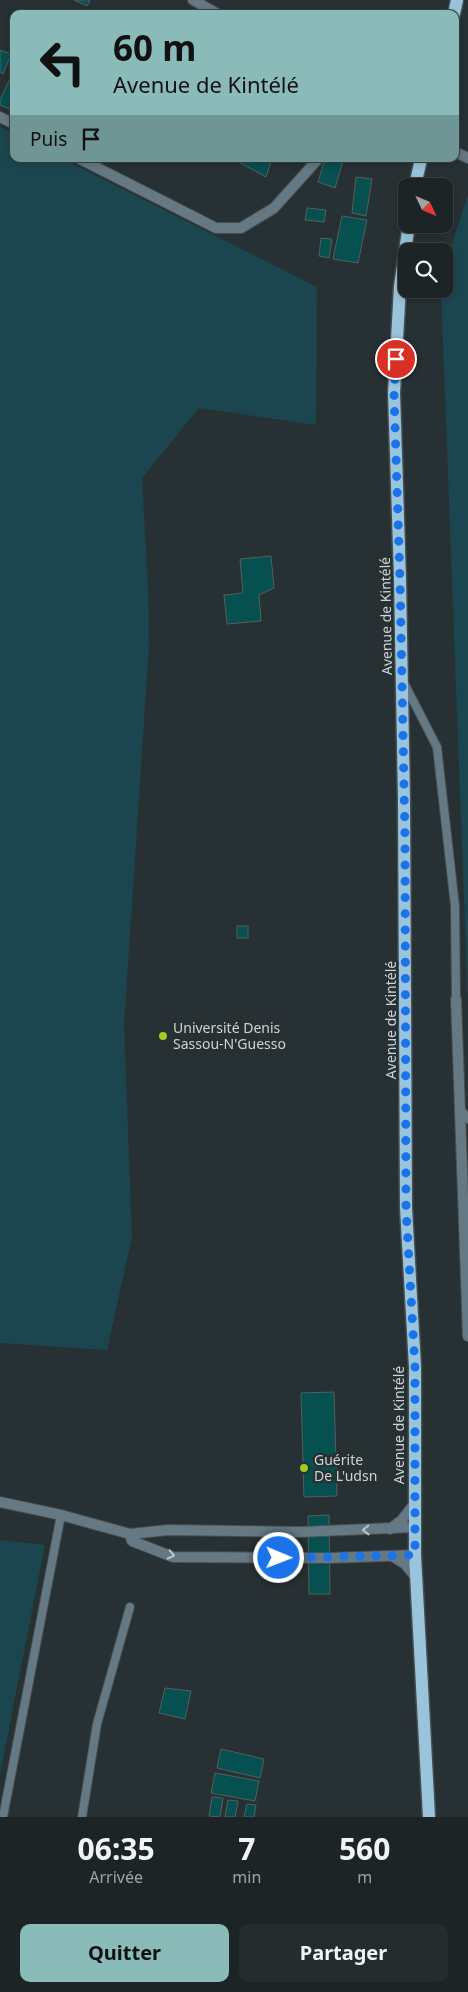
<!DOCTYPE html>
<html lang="fr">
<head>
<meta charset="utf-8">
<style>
	body { margin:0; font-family:"Noto Sans",sans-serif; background:#252c2e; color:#f1f3f6; height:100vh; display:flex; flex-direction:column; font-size:19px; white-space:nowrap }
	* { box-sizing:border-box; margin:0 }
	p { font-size:16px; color:#a0a4a7 }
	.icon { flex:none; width:28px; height:28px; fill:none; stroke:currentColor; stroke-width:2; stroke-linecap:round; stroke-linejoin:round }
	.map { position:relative; height:1817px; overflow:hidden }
	.side { display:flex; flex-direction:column; background:#1d2426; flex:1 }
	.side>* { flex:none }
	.top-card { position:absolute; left:10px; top:10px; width:449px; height:152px; border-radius:10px; box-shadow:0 2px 8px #0003,0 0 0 1px #3b4143; background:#8bbbb9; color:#111; overflow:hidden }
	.needle { width:32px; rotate:134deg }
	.fabs { position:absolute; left:398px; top:178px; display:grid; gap:10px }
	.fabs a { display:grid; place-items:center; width:55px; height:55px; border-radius:10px; background:#1d2426; box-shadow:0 2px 8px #0003,0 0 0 1px #3b4143; font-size:25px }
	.pin { position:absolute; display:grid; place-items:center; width:42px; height:42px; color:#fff; margin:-21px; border:2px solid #fff; border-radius:50%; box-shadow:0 1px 5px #0007 }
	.me { position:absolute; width:55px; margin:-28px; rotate:91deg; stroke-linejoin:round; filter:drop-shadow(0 0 4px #0008) }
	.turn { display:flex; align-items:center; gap:18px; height:105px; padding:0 20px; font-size:22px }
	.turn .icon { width:65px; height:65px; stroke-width:2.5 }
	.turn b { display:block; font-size:35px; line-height:42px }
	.then { display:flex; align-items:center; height:48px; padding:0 20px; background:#0003; gap:10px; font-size:19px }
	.eta { display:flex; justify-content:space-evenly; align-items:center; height:85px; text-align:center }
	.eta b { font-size:30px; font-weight:700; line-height:35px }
	.primary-button { display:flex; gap:10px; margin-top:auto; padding:10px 20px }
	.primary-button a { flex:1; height:58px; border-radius:10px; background:#8bbbb9; color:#111; font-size:20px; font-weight:700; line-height:58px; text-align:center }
	.primary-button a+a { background:#252c2e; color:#f1f3f6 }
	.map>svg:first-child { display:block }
	.green { fill:#1c464f }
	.building { fill:#065050; stroke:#545f5f }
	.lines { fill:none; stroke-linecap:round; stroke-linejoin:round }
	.service-casing { stroke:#454e50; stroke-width:10 }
	.minor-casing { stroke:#454e50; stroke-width:12 }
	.primary-casing { stroke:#454e50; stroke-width:15 }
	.service { stroke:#657984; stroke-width:8 }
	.minor { stroke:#657984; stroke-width:10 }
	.primary { stroke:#9ac4db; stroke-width:12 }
	.oneway { stroke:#bec6c9 }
	.route { stroke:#1a73e8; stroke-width:9; stroke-dasharray:0 16.2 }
	.poi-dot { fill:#a3c926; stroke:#273033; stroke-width:2 }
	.labels { text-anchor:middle; stroke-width:5; stroke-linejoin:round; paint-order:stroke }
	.street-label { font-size:14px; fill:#ced4d5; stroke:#273033 }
	.poi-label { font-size:14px; fill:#ced4d5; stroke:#273033; text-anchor:start }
</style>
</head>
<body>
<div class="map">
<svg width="468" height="1817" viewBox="0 0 468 1817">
	<rect width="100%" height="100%" fill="#273033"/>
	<g class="green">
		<polygon points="0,127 14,134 14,159 63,159 317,287 316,425 199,408 142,478 148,586 149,646 124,1025 132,1237 107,1350 0,1343"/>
		<polygon points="468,195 468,1005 441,289 444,289 444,268"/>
		<polygon points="0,1540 45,1545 0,1774"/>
	</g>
	<g class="building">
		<polygon points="74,0 90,0 87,6"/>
		<polygon points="0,50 11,54 3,74 0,72"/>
		<polygon points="14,70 14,111 0,105 0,100"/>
		<polygon points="233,159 272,159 266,177"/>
		<polygon points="325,159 343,161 335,188 318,182"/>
		<polygon points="356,177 372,179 366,216 352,213"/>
		<polygon points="307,208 326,210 324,222 305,220"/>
		<polygon points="342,216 367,220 358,263 333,259"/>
		<polygon points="321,238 332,239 329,258 319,256"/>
		<polygon points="271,556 274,588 259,595 261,621 227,624 224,595 243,593 240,559"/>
		<rect x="237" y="926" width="11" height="12"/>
		<polygon points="334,1392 337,1496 304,1497 301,1393"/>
		<polygon points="329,1515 330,1594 309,1594 308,1516"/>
		<polygon points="165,1688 191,1691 185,1719 159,1713"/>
		<polygon points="221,1749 264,1759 260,1778 217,1768"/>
		<polygon points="215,1773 259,1781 255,1801 211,1793"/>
		<polygon points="212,1797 223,1798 220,1817 209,1816"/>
		<polygon points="228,1800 238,1801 235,1817 225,1817"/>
		<polygon points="247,1804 256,1805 254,1817 244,1817"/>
	</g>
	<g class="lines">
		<defs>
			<g id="service">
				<polyline points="404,683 437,747 455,906 456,999"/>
				<polyline points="460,1108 468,1119"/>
				<polyline points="3,1817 61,1515"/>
				<polyline points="82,1817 97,1724 130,1607"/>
			</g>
			<g id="minor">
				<polyline points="193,0 218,14"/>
				<polyline points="0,117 14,124"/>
				<polyline points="455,152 468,158"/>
				<polyline points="80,159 216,228 241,228 274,208 318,159"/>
				<polyline points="456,999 468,1336"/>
				<polyline points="0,1502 61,1515 130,1534 168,1530 300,1532 415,1527"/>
				<polyline points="390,1529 402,1520 415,1503"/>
				<polyline points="130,1534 132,1541 173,1557 329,1558 415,1555"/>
				<polyline points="392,1556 405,1564 417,1579"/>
			</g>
			<g id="primary">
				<polyline points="454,14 457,0"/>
				<polyline points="415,186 421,159"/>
				<polyline points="409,224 400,286 394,393 400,579 404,800 406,1208 415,1367 415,1555 429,1817"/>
			</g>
		</defs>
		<use href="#service" class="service-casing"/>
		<use href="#minor" class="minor-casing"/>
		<use href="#primary" class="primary-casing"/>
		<use href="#service" class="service"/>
		<use href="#minor" class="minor"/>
		<use href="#primary" class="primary"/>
	</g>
	<defs><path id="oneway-chevron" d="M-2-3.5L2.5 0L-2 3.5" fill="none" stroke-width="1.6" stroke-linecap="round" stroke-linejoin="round" transform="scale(1.25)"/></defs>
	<g class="oneway">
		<use href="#oneway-chevron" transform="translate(366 1530) rotate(179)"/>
		<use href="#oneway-chevron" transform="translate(171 1555) rotate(13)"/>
	</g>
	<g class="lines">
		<polyline class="route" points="279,1558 415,1555 415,1367 406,1208 405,838 400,580 394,393 396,359"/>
	</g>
	<g class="poi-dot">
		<circle cx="163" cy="1036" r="5"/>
		<circle cx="304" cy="1468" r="5"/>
	</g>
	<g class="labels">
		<g class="street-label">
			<text transform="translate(386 616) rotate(-91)" y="5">Avenue de Kintélé</text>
			<text transform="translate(391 1020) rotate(-90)" y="5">Avenue de Kintélé</text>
			<text transform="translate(399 1425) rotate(-90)" y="5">Avenue de Kintélé</text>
		</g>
		<g class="poi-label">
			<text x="173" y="1033">Université Denis<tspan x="173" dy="16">Sassou-N'Guesso</tspan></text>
			<text x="314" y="1465">Guérite<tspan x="314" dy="16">De L'udsn</tspan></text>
		</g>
	</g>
</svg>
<div class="fabs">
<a><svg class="needle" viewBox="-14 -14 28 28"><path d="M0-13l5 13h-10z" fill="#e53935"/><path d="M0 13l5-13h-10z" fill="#a0a4a7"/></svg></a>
<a><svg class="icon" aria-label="search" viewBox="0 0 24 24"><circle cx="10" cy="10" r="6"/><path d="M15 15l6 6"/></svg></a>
</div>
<div class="pin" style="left:396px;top:359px;background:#d93025"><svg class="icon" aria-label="arrive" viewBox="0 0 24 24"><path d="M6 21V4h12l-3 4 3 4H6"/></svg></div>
<svg class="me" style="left:279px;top:1558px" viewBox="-20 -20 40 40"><circle r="17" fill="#1a73e8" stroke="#fff" stroke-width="3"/><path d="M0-11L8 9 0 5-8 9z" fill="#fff"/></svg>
<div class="top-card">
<div class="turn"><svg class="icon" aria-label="left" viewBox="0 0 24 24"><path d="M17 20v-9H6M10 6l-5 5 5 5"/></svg><div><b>60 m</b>Avenue de Kintélé</div></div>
<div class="then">Puis<svg class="icon" aria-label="arrive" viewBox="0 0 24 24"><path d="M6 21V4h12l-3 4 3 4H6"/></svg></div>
</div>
</div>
<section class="side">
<div class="eta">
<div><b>06:35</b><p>Arrivée</p></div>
<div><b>7</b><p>min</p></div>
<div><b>560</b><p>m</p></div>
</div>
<div class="primary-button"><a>Quitter</a><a>Partager</a></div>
</section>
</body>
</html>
